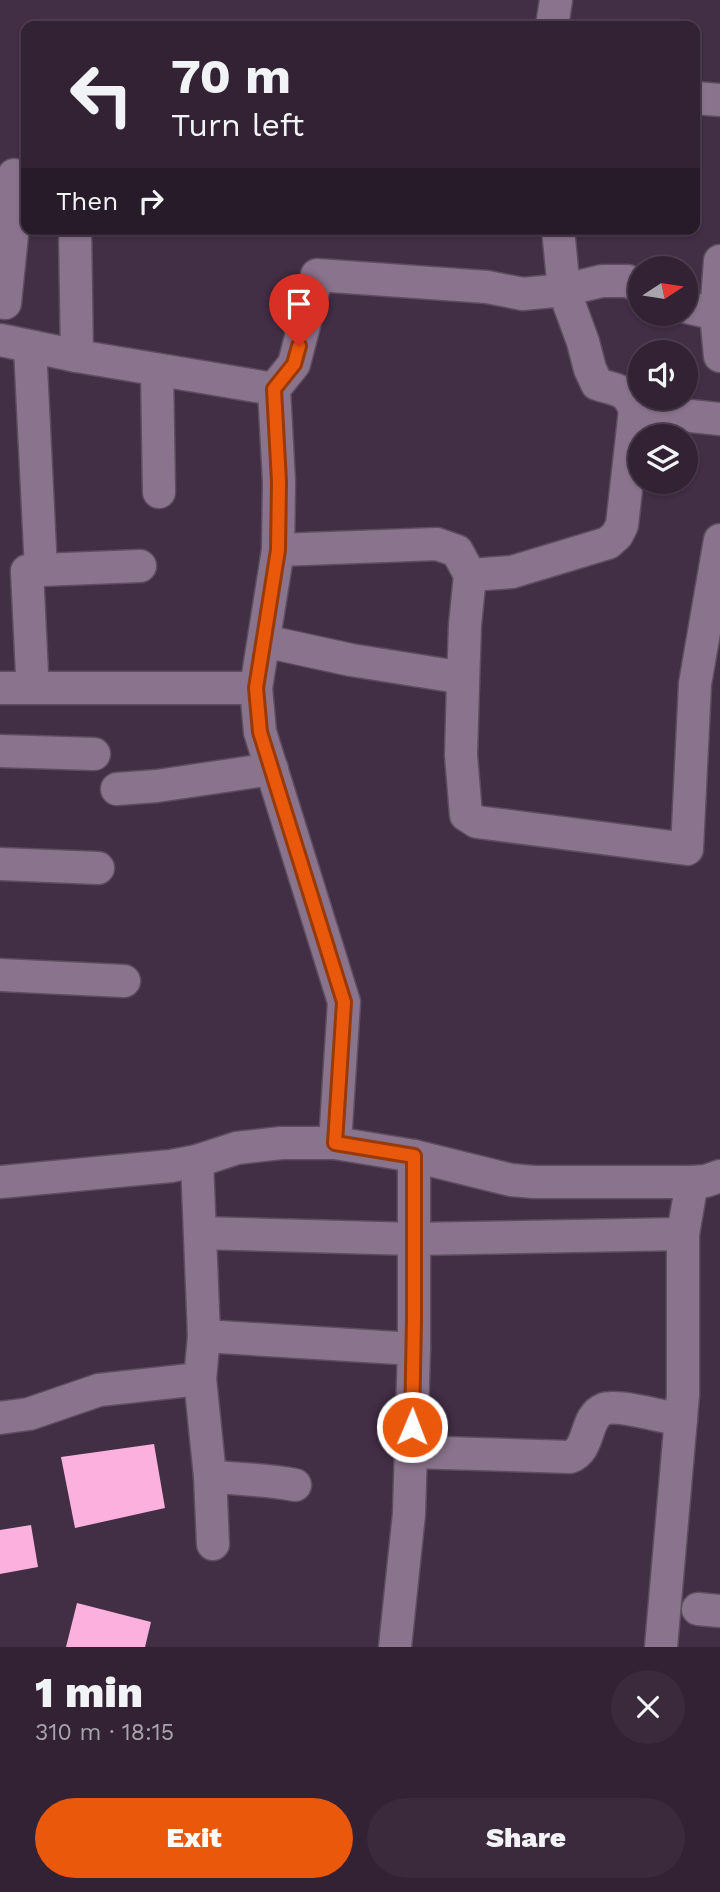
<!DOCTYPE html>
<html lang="en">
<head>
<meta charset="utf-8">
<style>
	body { margin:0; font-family:"Work Sans",sans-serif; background:#3a2a3c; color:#f1f3f6; height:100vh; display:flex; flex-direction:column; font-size:26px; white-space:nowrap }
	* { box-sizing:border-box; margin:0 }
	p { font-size:23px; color:#a8a4ac }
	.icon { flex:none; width:38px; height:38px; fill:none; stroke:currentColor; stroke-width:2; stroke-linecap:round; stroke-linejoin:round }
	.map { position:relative; height:1647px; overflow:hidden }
	.side { display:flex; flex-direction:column; background:#322234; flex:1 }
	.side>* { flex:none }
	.top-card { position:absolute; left:21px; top:21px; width:679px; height:214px; border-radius:14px; box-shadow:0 2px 5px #0004,0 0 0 2px #4d3f4f; background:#322234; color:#f1f3f6; overflow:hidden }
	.needle { width:46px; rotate:78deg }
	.tools { position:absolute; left:628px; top:256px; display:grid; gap:14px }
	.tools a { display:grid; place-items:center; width:70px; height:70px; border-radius:50%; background:#322234; box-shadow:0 2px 5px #0004,0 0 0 2px #4d3f4f; font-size:35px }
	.pin { position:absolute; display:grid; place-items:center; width:60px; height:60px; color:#fff; margin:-72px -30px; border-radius:50% 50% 50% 0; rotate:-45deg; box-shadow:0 0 7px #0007 }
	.pin .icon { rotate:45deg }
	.me { position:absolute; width:77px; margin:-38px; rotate:1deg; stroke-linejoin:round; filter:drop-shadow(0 0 5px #0008) }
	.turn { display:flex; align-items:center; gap:24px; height:147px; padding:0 35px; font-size:32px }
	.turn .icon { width:91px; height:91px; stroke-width:2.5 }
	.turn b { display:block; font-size:49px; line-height:60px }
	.then { display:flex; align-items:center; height:66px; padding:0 35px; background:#0003; gap:14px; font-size:26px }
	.round { display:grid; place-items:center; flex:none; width:74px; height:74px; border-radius:37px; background:#3a2a3c }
	.headline { display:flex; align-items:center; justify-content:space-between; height:119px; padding:0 35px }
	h1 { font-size:42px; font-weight:800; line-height:52px }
	.cta { display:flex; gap:14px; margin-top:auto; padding:14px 35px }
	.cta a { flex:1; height:80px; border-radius:42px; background:#ea580c; color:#fff; font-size:28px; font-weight:800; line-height:80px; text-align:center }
	.cta a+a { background:#3a2a3c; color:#f1f3f6 }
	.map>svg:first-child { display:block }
	.building { fill:#fbb0de }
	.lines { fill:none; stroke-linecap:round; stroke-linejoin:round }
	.minor-casing { stroke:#5e4d61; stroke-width:35 }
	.minor { stroke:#8a738d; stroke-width:32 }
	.route-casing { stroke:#983908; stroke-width:18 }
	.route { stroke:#ea580c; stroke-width:12 }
</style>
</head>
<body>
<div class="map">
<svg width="720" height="1647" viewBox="0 0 720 1647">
	<rect width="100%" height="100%" fill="#422e45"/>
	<g class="building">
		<polygon points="154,1444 165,1508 75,1528 61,1457"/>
		<polygon points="31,1525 38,1567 0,1574 0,1530"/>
		<polygon points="77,1603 151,1622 145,1647 66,1647"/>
	</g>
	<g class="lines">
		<defs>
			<g id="minor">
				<polyline points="552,26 556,0"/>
				<polyline points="695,98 720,100"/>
				<polyline points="75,229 77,356"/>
				<path d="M558,229L564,290L583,342L590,369L597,384C618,391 626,388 635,410L720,419"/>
				<polyline points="720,261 716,314 720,356"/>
				<polyline points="5,303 13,225 14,175"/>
				<polyline points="686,307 716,314"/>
				<polyline points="0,340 77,356 274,389"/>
				<polyline points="30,347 41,570 27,571 32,674"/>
				<polyline points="157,370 159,492"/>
				<polyline points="278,550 437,544 457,551 470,575 465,625 463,684"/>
				<polyline points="41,570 140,566"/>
				<polyline points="470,575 512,572 608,543 617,535 622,525 635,410"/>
				<polyline points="264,641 351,660 452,676 463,684 461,755 466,815 477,822 687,849 695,684 720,540"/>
				<polyline points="0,688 256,688"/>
				<polyline points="0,751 94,754"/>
				<polyline points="117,789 157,786 272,769"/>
				<polyline points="0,864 98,868"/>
				<polyline points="0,975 124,981"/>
				<polyline points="335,1143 344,1002 260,732 256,688 278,550 279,482 274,389 294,364 317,275 487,287 523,294 564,290 602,281 628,281 640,287"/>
				<polyline points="0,1182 171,1166 197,1161 237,1148 281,1143 335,1143 414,1156 511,1180 534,1182 692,1182 706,1181 720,1176"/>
				<polyline points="200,1233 414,1239 683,1234"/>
				<polyline points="204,1336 414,1349"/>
				<polyline points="200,1379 210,1476 213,1544"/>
				<polyline points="0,1418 29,1414 99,1390 200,1379 204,1336 197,1161"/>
				<path d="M411,1452L570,1457C591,1450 584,1417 604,1409C617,1404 665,1417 681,1420"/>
				<path d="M210,1476C238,1480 267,1479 295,1485"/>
				<polyline points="698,1609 720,1611"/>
				<polyline points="395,1647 409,1514 414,1349 414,1156"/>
				<polyline points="661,1647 683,1395 683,1234 692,1182"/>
			</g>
		</defs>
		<use href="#minor" class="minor-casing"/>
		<use href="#minor" class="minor"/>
	</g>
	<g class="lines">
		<defs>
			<polyline id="route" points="299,346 294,364 274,389 279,482 278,550 256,688 260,732 344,1002 335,1143 414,1156 414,1318 412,1427"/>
		</defs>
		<use href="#route" class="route-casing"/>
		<use href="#route" class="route"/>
	</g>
</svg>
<div class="tools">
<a><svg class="needle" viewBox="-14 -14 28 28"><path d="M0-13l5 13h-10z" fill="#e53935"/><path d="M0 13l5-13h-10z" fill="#a8a4ac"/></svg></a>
<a><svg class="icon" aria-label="sound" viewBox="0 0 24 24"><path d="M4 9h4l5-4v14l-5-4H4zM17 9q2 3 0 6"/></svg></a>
<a><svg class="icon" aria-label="layers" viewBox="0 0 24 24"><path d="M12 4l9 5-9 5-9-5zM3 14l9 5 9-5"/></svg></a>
</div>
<div class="pin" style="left:299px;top:346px;background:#d93025"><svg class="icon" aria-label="arrive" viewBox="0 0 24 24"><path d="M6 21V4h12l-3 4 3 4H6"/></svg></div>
<svg class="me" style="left:412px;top:1427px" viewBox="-20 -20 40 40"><circle r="17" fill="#ea580c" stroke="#fff" stroke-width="3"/><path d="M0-11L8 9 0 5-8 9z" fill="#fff"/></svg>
<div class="top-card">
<div class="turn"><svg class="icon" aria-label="left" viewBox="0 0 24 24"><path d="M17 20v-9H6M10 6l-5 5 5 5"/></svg><div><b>70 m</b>Turn left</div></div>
<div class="then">Then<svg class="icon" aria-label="right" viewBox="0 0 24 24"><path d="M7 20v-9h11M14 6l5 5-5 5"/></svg></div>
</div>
</div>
<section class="side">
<div class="headline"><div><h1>1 min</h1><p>310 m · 18:15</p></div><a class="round"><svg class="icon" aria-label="close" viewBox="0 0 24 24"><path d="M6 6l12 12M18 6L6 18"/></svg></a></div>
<div class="cta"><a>Exit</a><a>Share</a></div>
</section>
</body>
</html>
